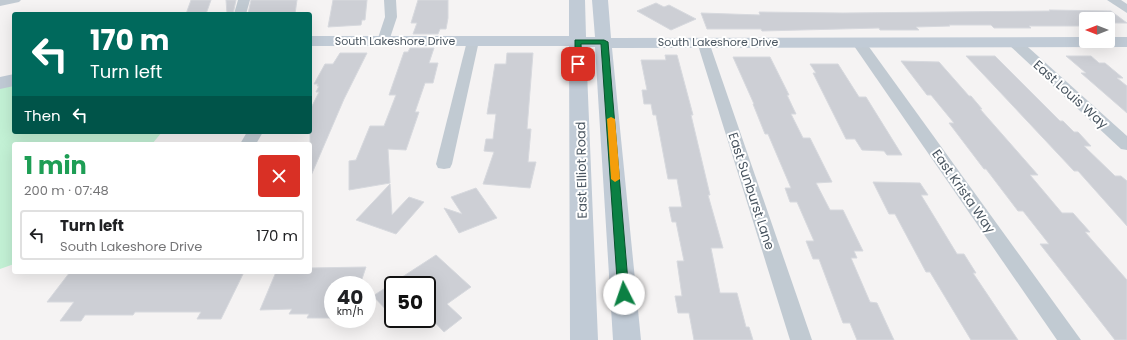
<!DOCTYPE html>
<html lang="en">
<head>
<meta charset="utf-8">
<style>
	body { margin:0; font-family:Poppins,sans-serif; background:#f6f6f6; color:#202124; height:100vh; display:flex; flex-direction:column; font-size:15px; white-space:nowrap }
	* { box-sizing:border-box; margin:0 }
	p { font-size:13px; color:#757577 }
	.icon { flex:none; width:22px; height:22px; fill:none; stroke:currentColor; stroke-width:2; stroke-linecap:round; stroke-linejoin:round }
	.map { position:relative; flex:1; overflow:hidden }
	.sheet { position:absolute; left:12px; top:142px; width:300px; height:132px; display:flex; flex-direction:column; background:#fff; border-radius:4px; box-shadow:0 4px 16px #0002 }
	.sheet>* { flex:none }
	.hud { position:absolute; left:12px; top:12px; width:300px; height:122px; border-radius:4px; box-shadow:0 4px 16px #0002; background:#00695c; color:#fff; overflow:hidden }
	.needle { width:26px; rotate:270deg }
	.fabs { position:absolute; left:1079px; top:12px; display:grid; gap:8px }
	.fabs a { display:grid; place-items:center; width:36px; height:36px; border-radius:4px; background:#fff; box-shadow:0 4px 16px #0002; font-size:20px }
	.speed { position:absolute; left:324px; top:276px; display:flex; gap:8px; font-size:20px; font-weight:700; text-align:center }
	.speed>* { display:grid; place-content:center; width:52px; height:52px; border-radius:50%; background:#fff; box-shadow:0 4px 16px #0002; line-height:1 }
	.speed small { font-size:10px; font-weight:400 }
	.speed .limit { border:2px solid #111; border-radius:6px; background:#fff; color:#111 }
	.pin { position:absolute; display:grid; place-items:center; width:34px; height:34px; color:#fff; margin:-17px; border-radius:8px; box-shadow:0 2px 6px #0006 }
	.me { position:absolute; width:44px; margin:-22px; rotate:356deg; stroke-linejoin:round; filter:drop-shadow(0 0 3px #0008) }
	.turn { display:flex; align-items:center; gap:14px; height:84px; padding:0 12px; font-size:18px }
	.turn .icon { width:52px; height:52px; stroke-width:2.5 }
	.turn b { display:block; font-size:28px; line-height:34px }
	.then { display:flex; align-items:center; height:38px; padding:0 12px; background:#0003; gap:8px; font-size:15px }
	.round { display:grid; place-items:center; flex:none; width:42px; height:42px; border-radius:4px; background:#f6f6f6 }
	.summary { display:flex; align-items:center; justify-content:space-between; height:68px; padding:0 12px }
	h1 { font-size:24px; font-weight:700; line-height:30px; color:#1e9e55 }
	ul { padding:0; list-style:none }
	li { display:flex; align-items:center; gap:12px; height:50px; margin:0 8px 6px; padding:0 4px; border:2px solid #e0e0e0; border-radius:4px }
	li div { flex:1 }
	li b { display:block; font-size:15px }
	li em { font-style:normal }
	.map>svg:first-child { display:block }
	.green { fill:#c3f1d5 }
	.building { fill:#cdcfd5; stroke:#d7d9de }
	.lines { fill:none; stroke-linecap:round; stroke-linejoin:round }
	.street { fill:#c1cad2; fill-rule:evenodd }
	.secondary { fill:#c1cbd6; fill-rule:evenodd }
	.route { fill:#0b8043; stroke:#07532c }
	.slow { fill:#f59e0b }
	.labels { text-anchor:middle; stroke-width:4; stroke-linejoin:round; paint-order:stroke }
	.far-street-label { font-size:11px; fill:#4a5661; stroke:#fff }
	.street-label { font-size:13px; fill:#4a5661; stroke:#fff }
</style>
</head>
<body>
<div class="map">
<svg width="1127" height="340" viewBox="0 0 1127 340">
	<rect width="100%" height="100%" fill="#f5f3f3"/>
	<polygon class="green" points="14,85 14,132 162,132 152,144 14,144 14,264 0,269 0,88"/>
	<g class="building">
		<polygon points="191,0 211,0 206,14 186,14"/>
		<polygon points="226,0 236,0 233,14 227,14"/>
		<polygon points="251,0 297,0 295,14 248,14"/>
		<polygon points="333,0 367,0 365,20 362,20 361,25 328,27"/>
		<polygon points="418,0 448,0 448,18 446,29 440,29 438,34 413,34 417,23 411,23"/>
		<polygon points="656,3 664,7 669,5 696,19 671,30 637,11"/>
		<polygon points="1049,10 1111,11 1127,23 1108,23 1108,19 1086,19 1086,26 1029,26 1031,28 994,28 991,25 949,25 950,26 916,27 919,30 880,30 879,28 762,31 761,29 707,29 701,13 760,15 759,12 843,13 1050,11"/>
		<polygon points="410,48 434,48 429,63 438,63 433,83 425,83 415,112 419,112 406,150 388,149 390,183 349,190 349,161 356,160 370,126 384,126 396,95 389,95 404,52 408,52"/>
		<polygon points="340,53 367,53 344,99 310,178 310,110 319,92 316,92 319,86 317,86 318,84 314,84 325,64 333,64"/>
		<polygon points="507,53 533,53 527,129 531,129 528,162 536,162 530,188 483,184 494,152 484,151 486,139 493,139 496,114 487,114 493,77 495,64 506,64"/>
		<polygon points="665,55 677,55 693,115 691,115 710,195 708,195 723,248 711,248 720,293 737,293 746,327 749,327 753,340 694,340 689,313 678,313 675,296 682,296 677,261 684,261 676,222 672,222 669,207 682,207 677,179 668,179 656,115 653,115 651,104 644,104 642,90 647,90 641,60 666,60"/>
		<polygon points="966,56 995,56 1060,121 1063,121 1074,132 1078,132 1091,146 1084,146 1115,176 1121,176 1127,181 1127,226 1078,171 1074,171"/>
		<polygon points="1066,56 1091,56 1099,63 1105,63 1123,78 1117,78 1127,86 1127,113 1081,73 1086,73"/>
		<polygon points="733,57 770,57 789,95 787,95 796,114 791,114 803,138 810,138 832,182 816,183 830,210 843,210 863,251 854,251 857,258 851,258 870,302 877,303 894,340 857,340 850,323 843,323 819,259 813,259 806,241 814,241 797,202 790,202 785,188 791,188 768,134 765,134 753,104 754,104"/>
		<polygon points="901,61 939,62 969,96 971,96 982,109 980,109 1038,175 1030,175 1062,213 1073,213 1090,232 1085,232 1127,280 1127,340 1115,340 1040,244 1049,244 1023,211 1018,211 986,169 984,169 949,123 954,123 931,95 927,95"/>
		<polygon points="810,64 838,64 859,97 866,97 902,155 887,155 884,151 862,150 855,139 846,139 813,73 816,73"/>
		<polygon points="873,182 920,183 928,195 921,195 957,254 964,254 976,273 973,273 1018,340 971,340 930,272 926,272 895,214 889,214"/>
		<polygon points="390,184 392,215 409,197 424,202 396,234 356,220"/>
		<polygon points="476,188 497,218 459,233 444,208 462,214 451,197"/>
		<polygon points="436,255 471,287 447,304 462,318 444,332 427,314 427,285 393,285 393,317 373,296"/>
		<polygon points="366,267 360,285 333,285 333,318 307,318 309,314 289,314 292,309 260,310 276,272 310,272 310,268"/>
		<polygon points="70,272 244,272 221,319 197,319 201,312 135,312 133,315 85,315 81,321 60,321 74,302 47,302"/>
	</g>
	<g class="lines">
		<g class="street">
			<polygon points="0,0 21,0 19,2 0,6"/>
			<polygon points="238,0 250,0 246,14 234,14"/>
			<polygon points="384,0 396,0 397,17 389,41 383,45 377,41 385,17"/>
			<polygon points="1107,0 1121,0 1127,4 1127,13"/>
			<polygon points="473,37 479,41 452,164 450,168 444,169 438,168 436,164 467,41"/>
			<polygon points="703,38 709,42 812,340 790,340 697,42"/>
			<polygon points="1014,38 1019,39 1127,136 1127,150 1121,149 1009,45 1008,42 1009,39"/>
			<polygon points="859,39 864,40 1081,340 1057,340 852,43"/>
			<polygon points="247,132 263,132 256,144 240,144"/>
		</g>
		<g class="secondary">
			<polygon points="569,0 585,0 586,37 595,37 592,0 608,0 611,38 1086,37 1086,41 1108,41 1108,37 1127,37 1127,47 612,48 641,340 613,340 595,47 586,47 598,340 570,340 569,46 310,46 310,36 569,36"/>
			<polygon points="14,74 14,86 0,89 0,77"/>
		</g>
	</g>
	<polygon class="route" points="575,40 604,40 608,42 629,294 628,297 620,297 618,294 601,44 581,44 582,64 578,66 575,64"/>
	<polygon class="slow" points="611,117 615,119 620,179 615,182 611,179 607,119"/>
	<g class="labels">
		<g class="far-street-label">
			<text x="395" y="45">South Lakeshore Drive</text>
			<text x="718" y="46">South Lakeshore Drive</text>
		</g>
		<g class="street-label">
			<text transform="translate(1071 94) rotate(42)" y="5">East Louis Way</text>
			<text transform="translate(581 170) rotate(-91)" y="5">East Elliot Road</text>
			<text transform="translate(752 191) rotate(72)" y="5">East Sunburst Lane</text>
			<text transform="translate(964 191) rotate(55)" y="5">East Krista Way</text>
		</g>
	</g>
</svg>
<div class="fabs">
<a><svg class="needle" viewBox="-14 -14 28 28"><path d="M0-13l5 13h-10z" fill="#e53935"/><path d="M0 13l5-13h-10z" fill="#757577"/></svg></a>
</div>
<div class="speed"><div>40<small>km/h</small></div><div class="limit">50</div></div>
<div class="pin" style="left:578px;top:64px;background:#d93025"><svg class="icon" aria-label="arrive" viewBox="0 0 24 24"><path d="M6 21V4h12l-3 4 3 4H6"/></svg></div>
<svg class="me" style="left:624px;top:294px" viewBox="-20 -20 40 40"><circle r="19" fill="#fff"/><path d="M0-13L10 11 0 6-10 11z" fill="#0b8043"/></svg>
<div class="hud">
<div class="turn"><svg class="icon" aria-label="left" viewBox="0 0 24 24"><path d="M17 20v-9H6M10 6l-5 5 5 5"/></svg><div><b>170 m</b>Turn left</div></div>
<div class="then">Then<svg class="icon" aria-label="left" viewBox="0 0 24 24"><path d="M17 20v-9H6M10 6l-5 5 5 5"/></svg></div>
</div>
<section class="sheet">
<div class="summary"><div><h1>1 min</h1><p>200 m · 07:48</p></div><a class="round" style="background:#d93025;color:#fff"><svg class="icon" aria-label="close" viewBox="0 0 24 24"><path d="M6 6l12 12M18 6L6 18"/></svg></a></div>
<ul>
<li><svg class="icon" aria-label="left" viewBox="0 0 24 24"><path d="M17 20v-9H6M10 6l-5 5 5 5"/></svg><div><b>Turn left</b><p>South Lakeshore Drive</p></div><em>170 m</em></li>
</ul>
</section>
</div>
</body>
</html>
